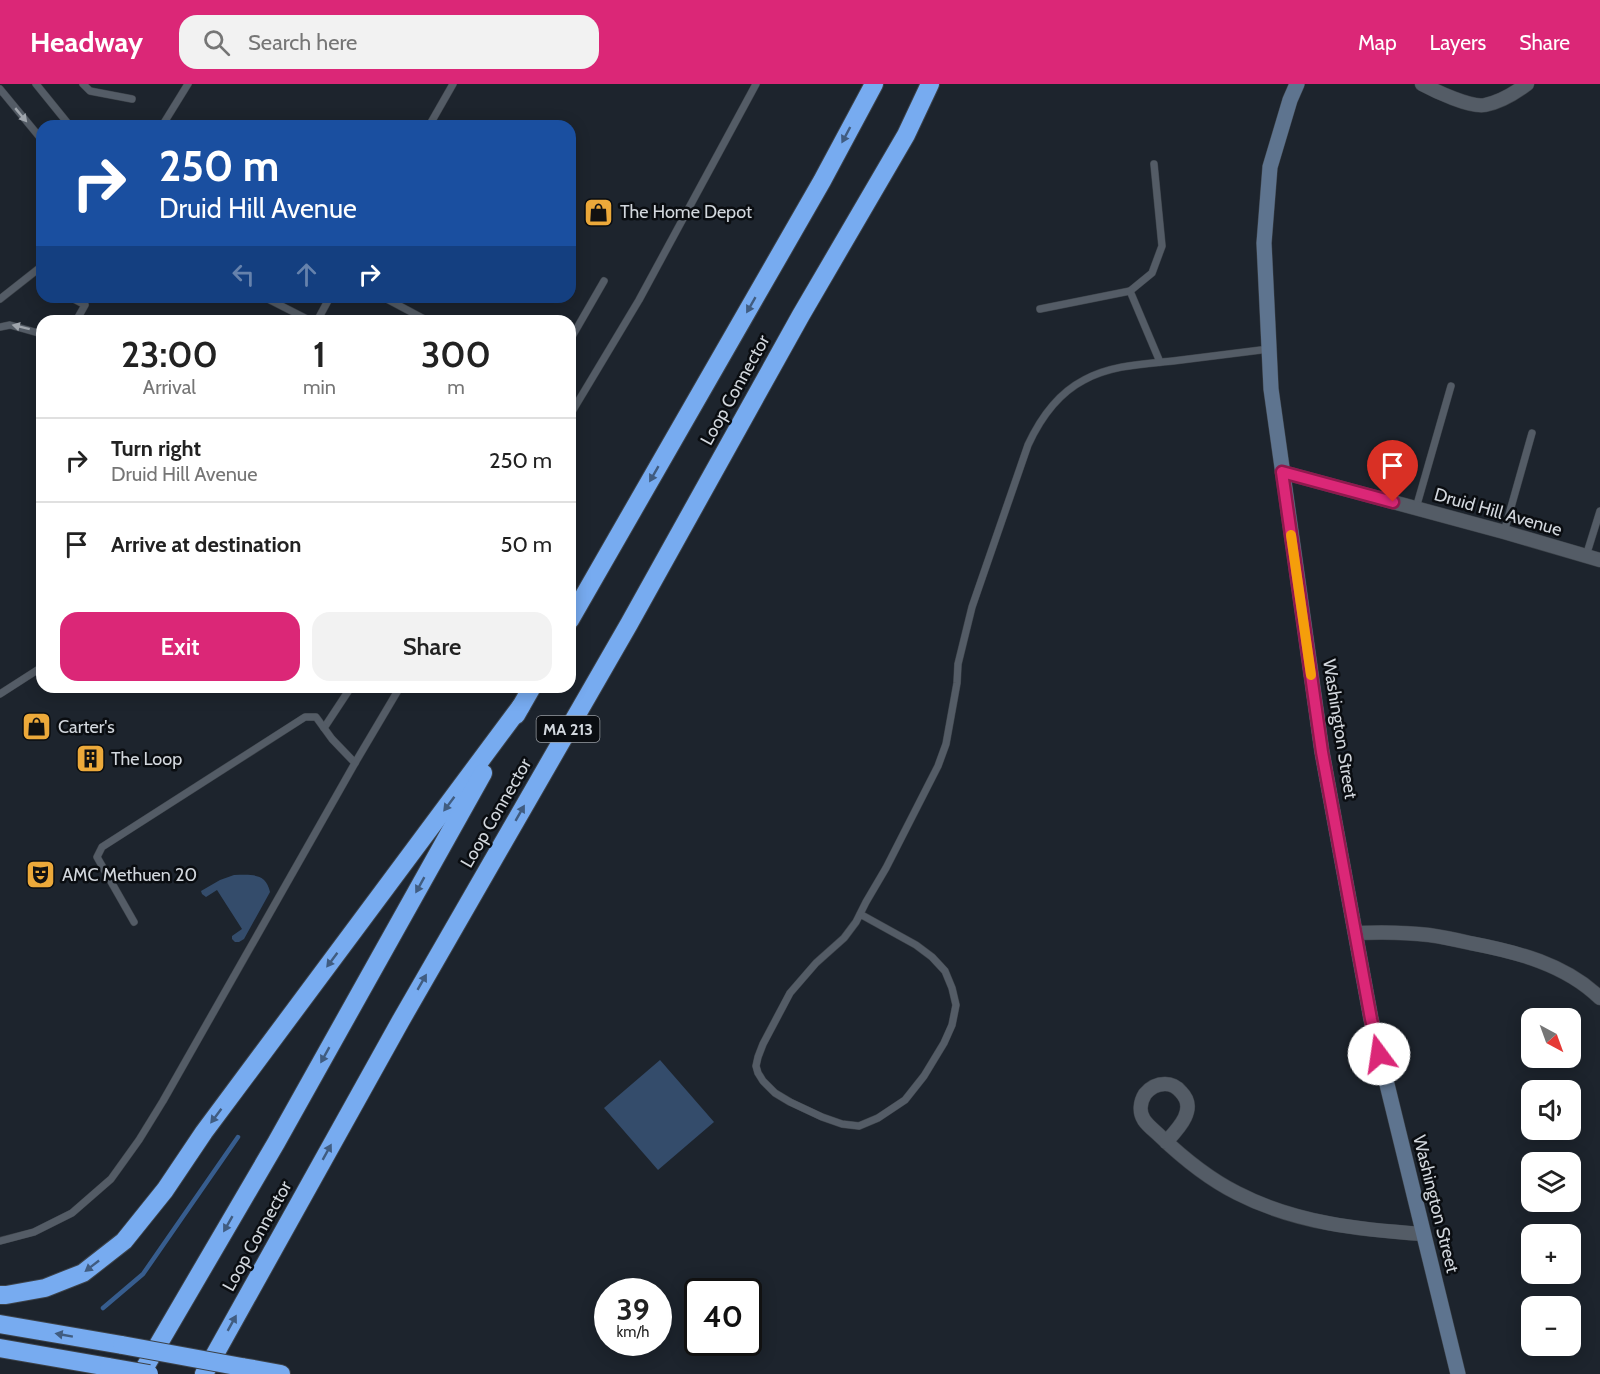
<!DOCTYPE html>
<html lang="en">
<head>
<meta charset="utf-8">
<style>
	body { margin:0; font-family:Cabin,sans-serif; background:#f2f2f2; color:#222; height:100vh; display:flex; flex-direction:column; font-size:22px; white-space:nowrap }
	* { box-sizing:border-box; margin:0 }
	p { font-size:20px; color:#767676 }
	.icon { flex:none; width:33px; height:33px; fill:none; stroke:currentColor; stroke-width:2; stroke-linecap:round; stroke-linejoin:round }
	.map { position:relative; flex:1; overflow:hidden }
	.side { position:absolute; left:36px; top:231px; width:540px; height:378px; display:flex; flex-direction:column; background:#fff; border-radius:18px; box-shadow:0 3px 15px #0003 }
	.side>* { flex:none }
	.banner { position:absolute; left:36px; top:36px; width:540px; height:183px; border-radius:18px; box-shadow:0 3px 15px #0003; background:#1a4fa0; color:#fff; overflow:hidden }
	.needle { width:39px; rotate:139deg }
	.buttons { position:absolute; left:1521px; top:924px; display:grid; gap:12px }
	.buttons a { display:grid; place-items:center; width:60px; height:60px; border-radius:12px; background:#fff; box-shadow:0 3px 15px #0003; font-size:30px }
	.speed { position:absolute; left:594px; top:1194px; display:flex; gap:12px; font-size:30px; font-weight:700; text-align:center }
	.speed>* { display:grid; place-content:center; width:78px; height:78px; border-radius:50%; background:#fff; box-shadow:0 3px 15px #0003; line-height:1 }
	.speed small { font-size:15px; font-weight:400 }
	.speed .limit { border:3px solid #111; border-radius:9px; background:#fff; color:#111 }
	.pin { position:absolute; display:grid; place-items:center; width:51px; height:51px; color:#fff; margin:-62px -26px; border-radius:50% 50% 50% 0; rotate:-45deg; box-shadow:0 0 6px #0007 }
	.pin .icon { rotate:45deg }
	.me { position:absolute; width:66px; margin:-33px; rotate:346deg; stroke-linejoin:round; filter:drop-shadow(0 0 4px #0008) }
	.turn { display:flex; align-items:center; gap:21px; height:126px; padding:0 24px; font-size:27px }
	.turn .icon { width:78px; height:78px; stroke-width:2.5 }
	.turn b { display:block; font-size:42px; line-height:51px }
	.lanes { display:flex; align-items:center; height:57px; padding:0 24px; background:#0003; justify-content:center; gap:30px; direction:ltr }
	.lanes .off { opacity:.35 }
	.eta { display:flex; justify-content:space-evenly; align-items:center; height:102px; text-align:center }
	.eta b { font-size:36px; font-weight:600; line-height:42px }
	.action { display:flex; gap:12px; margin-top:auto; padding:12px 24px }
	.action a { flex:1; height:69px; border-radius:18px; background:#db2777; color:#fff; font-size:24px; font-weight:600; line-height:69px; text-align:center }
	.action a+a { background:#f2f2f2; color:#222 }
	ul { padding:0; list-style:none }
	li { display:flex; align-items:center; gap:18px; height:84px; padding:0 24px; border-top:2px solid #e0e0e0 }
	li div { flex:1 }
	li b { display:block; font-size:22px }
	li em { font-style:normal }
	header { display:flex; align-items:center; gap:36px; box-sizing:border-box; height:84px; padding:0 30px; background:#db2777; color:#fff }
	header strong { font-size:28px }
	nav { display:flex; gap:33px; margin-inline-start:auto; font-size:21px }
	.search { width:420px; height:54px; background:#f2f2f2; display:flex; align-items:center; gap:15px; box-sizing:border-box; padding:0 21px; border-radius:18px; color:#767676; font-size:22px }
	.map>svg:first-child { display:block }
	.green { fill:#344c6b }
	.lines { fill:none; stroke-linecap:round; stroke-linejoin:round }
	.stream { stroke:#375d8e; stroke-width:4.5 }
	.lane-casing { stroke:#3c4249; stroke-width:8 }
	.street-casing { stroke:#3c4249; stroke-width:15 }
	.secondary-casing { stroke:#3c4249; stroke-width:16 }
	.highway-casing { stroke:#3c4249; stroke-width:20 }
	.lane { stroke:#545c66; stroke-width:7 }
	.street { stroke:#545c66; stroke-width:14 }
	.secondary { stroke:#5e748f; stroke-width:15 }
	.highway { stroke:#77abf0; stroke-width:18 }
	.highway-bridge-casing { stroke:#3c4249; stroke-width:20; stroke-linecap:butt }
	.highway-bridge { stroke:#77abf0; stroke-width:18 }
	.oneway { fill:#a0a6ad }
	.oneway2 { fill:#405c80 }
	.route-casing { stroke:#8e194d; stroke-width:15 }
	.route { stroke:#db2777; stroke-width:10 }
	.slow { stroke:#f59e0b; stroke-width:10 }
	.labels { text-anchor:middle; stroke-width:5; stroke-linejoin:round; paint-order:stroke }
	.shield { fill:#0a0d11; stroke:#969aa0; stroke-width:1.5 }
	.shield-label { font-size:16px; font-weight:bold; fill:#d2d7dd }
	.poi-label { font-size:18px; fill:#d2d7dd; stroke:#0a0d11; text-anchor:start }
	.street-label { font-size:18px; fill:#d2d7dd; stroke:#0a0d11 }
</style>
</head>
<body>
<header>
<strong>Headway</strong>
<div class="search"><svg class="icon" aria-label="search" viewBox="0 0 24 24"><circle cx="10" cy="10" r="6"/><path d="M15 15l6 6"/></svg>Search here</div>
<nav><a>Map</a><a>Layers</a><a>Share</a></nav>
</header>
<div class="map">
<svg width="1600" height="1290" viewBox="0 0 1600 1290">
	<rect width="100%" height="100%" fill="#1d242d"/>
	<g class="green">
		<path d="M234,791C250,791 266,788 270,808L244,855L239,858H235L232,855V852L242,845L217,806L206,813L202,810L201,807L220,796Z"/>
		<polygon points="660,976 714,1038 658,1086 604,1024"/>
	</g>
	<g class="lines">
		<polyline class="stream" points="103,1224 143,1190 238,1053"/>
		<defs>
			<g id="lane">
				<polyline points="36,0 70,42"/>
				<polyline points="83,0 90,7 132,15"/>
				<polyline points="0,5 42,56"/>
				<polyline points="162,42 188,0"/>
				<polyline points="429,42 453,0"/>
				<polyline points="1154,80 1162,162 1152,189 1130,207 1160,278"/>
				<polyline points="70,213 85,221 76,237"/>
				<polyline points="264,213 311,237"/>
				<polyline points="383,213 428,237"/>
				<polyline points="0,215 42,182"/>
				<polyline points="1040,225 1130,207"/>
				<polyline points="317,237 330,213"/>
				<polyline points="0,243 10,241 42,250"/>
				<polyline points="570,256 604,197"/>
				<polyline points="570,331 639,216 756,0"/>
				<polyline points="1416,424 1451,302"/>
				<polyline points="1504,448 1532,349"/>
				<polyline points="1586,472 1600,427"/>
				<polyline points="0,610 42,583"/>
				<polyline points="324,644 351,603"/>
				<path d="M860,830L916,861L932,873L945,887L952,904L956,921L952,941L944,959L924,992L905,1016L878,1034L859,1042L842,1040L822,1033L790,1018L775,1009L763,997L758,989L756,982L758,973L763,960L790,909L816,879L844,854L856,838L866,818L886,784L938,682L946,660L957,599L958,580L972,523L1028,361C1040,335 1057,310 1084,296C1111,281 1144,280 1173,277C1205,273 1237,269 1269,265"/>
				<polyline points="134,838 97,773 102,763 305,633 316,633 332,655 355,679"/>
				<polyline points="0,1157 34,1148 72,1129 111,1095 139,1056 163,1017 355,679 400,603"/>
			</g>
			<g id="street">
				<path d="M1422,0C1435,7 1471,24 1485,21C1500,18 1515,9 1527,0"/>
				<polyline points="1282,388 1504,448 1600,476"/>
				<path d="M1355,849C1380,848 1405,848 1429,851C1443,853 1457,856 1470,859C1517,868 1565,880 1600,914"/>
				<path d="M1166,1058C1178,1045 1198,1025 1181,1008C1177,1003 1171,1000 1165,1000C1157,1000 1150,1004 1145,1010C1140,1018 1139,1028 1144,1036C1148,1042 1155,1047 1160,1052C1183,1074 1209,1095 1237,1109C1295,1139 1361,1146 1424,1150"/>
			</g>
			<polyline id="secondary" points="1297,0 1290,16 1270,83 1264,159 1271,305 1322,668 1371,935 1458,1290"/>
			<g id="highway">
				<polyline points="570,536 822,97 874,0"/>
				<polyline points="516,631 532,603"/>
				<polyline points="0,1211 6,1211 45,1204 83,1189 124,1157 165,1106 204,1048 521,622"/>
				<polyline points="0,1240 122,1261"/>
				<polyline points="0,1264 109,1283"/>
				<polyline points="242,1283 281,1290"/>
				<polyline points="141,1290 276,1059 483,689"/>
				<polyline points="204,1290 400,938 629,540 801,231 906,51 930,0"/>
			</g>
		</defs>
		<use href="#lane" class="lane-casing"/>
		<use href="#street" class="street-casing"/>
		<use href="#secondary" class="secondary-casing"/>
		<use href="#highway" class="highway-casing"/>
		<use href="#lane" class="lane"/>
		<use href="#street" class="street"/>
		<use href="#secondary" class="secondary"/>
		<use href="#highway" class="highway"/>
		<defs>
			<g id="highway-bridge">
				<polyline points="122,1261 242,1283"/>
				<polyline points="109,1283 149,1290"/>
			</g>
		</defs>
		<use href="#highway-bridge" class="highway-bridge-casing"/>
		<use href="#highway-bridge" class="highway-bridge"/>
	</g>
	<defs><path id="oneway-solid" d="M-6-.8H1V-3.2L6.5 0L1 3.2V.8H-6Z" transform="scale(1.5)"/></defs>
	<g class="oneway">
		<use href="#oneway-solid" transform="translate(21 31) rotate(50)"/>
		<use href="#oneway-solid" transform="translate(21 243) rotate(-166)"/>
	</g>
	<g class="oneway2">
		<use href="#oneway-solid" transform="translate(846 51) rotate(118)"/>
		<use href="#oneway-solid" transform="translate(751 221) rotate(120)"/>
		<use href="#oneway-solid" transform="translate(654 390) rotate(120)"/>
		<use href="#oneway-solid" transform="translate(449 720) rotate(127)"/>
		<use href="#oneway-solid" transform="translate(520 729) rotate(-60)"/>
		<use href="#oneway-solid" transform="translate(420 801) rotate(119)"/>
		<use href="#oneway-solid" transform="translate(332 876) rotate(127)"/>
		<use href="#oneway-solid" transform="translate(422 898) rotate(-60)"/>
		<use href="#oneway-solid" transform="translate(325 971) rotate(119)"/>
		<use href="#oneway-solid" transform="translate(216 1032) rotate(127)"/>
		<use href="#oneway-solid" transform="translate(327 1068) rotate(-61)"/>
		<use href="#oneway-solid" transform="translate(228 1140) rotate(120)"/>
		<use href="#oneway-solid" transform="translate(92 1182) rotate(142)"/>
		<use href="#oneway-solid" transform="translate(232 1239) rotate(-61)"/>
		<use href="#oneway-solid" transform="translate(64 1251) rotate(-170)"/>
	</g>
	<g class="lines">
		<defs>
			<polyline id="route" points="1379,970 1371,935 1322,668 1282,388 1393,418"/>
		</defs>
		<use href="#route" class="route-casing"/>
		<use href="#route" class="route"/>
		<polyline class="slow" points="1291,451 1311,591"/>
	</g>
	<defs>
		<symbol id="shop-square" viewBox="-11 -11 22 22"><rect x="-9" y="-9" width="18" height="18" rx="4" fill="#eca93a" stroke="#0a0d11"/><path d="M-5-2.5h2.3a2.7 3.5 0 0 1 5.4 0H5L5.5 6h-11ZM-1.5-2.5h3a1.5 2.3 0 0 0-3 0Z" fill="#111"/></symbol>
		<symbol id="building-square" viewBox="-11 -11 22 22"><rect x="-9" y="-9" width="18" height="18" rx="4" fill="#eca93a" stroke="#0a0d11"/><path d="M-4-6H4V6H1V3H-1V6H-4ZM-2.5-4.3h1.7v1.8h-1.7ZM.8-4.3h1.7v1.8H.8ZM-2.5-1h1.7V.8h-1.7ZM.8-1h1.7V.8H.8Z" fill="#111"/></symbol>
		<symbol id="theatre-square" viewBox="-11 -11 22 22"><rect x="-9" y="-9" width="18" height="18" rx="4" fill="#eca93a" stroke="#0a0d11"/><path d="M-5-5.5Q0-4 5-5.5V0Q5 5 0 6Q-5 5-5 0ZM-3.3-2.5H-1v1.5H-3.3ZM1-2.5H3.3v1.5H1ZM-2.8 1Q0 5.5 2.8 1Z" fill="#111"/></symbol>
	</defs>
	<g fill-rule="evenodd">
		<use href="#shop-square" x="582" y="112" width="33" height="33"/>
		<use href="#shop-square" x="20" y="626" width="33" height="33"/>
		<use href="#building-square" x="74" y="658" width="33" height="33"/>
		<use href="#theatre-square" x="24" y="774" width="33" height="33"/>
	</g>
	<g class="labels">
		<rect class="shield" x="536.5" y="632" width="63" height="26" rx="4.5"/>
		<g class="shield-label">
			<text x="568" y="651">MA 213</text>
		</g>
		<g class="poi-label">
			<text x="620" y="134">The Home Depot</text>
			<text x="58" y="649">Carter's</text>
			<text x="111" y="681">The Loop</text>
			<text x="62" y="797">AMC Methuen 20</text>
		</g>
		<g class="street-label">
			<text transform="translate(735 306) rotate(-61)" y="6">Loop Connector</text>
			<text transform="translate(1498 428) rotate(16)" y="6">Druid Hill Avenue</text>
			<text transform="translate(1340 645) rotate(81)" y="6">Washington Street</text>
			<text transform="translate(496 729) rotate(-60)" y="6">Loop Connector</text>
			<text transform="translate(1436 1120) rotate(76)" y="6">Washington Street</text>
			<text transform="translate(257 1152) rotate(-61)" y="6">Loop Connector</text>
		</g>
	</g>
</svg>
<div class="buttons">
<a><svg class="needle" viewBox="-14 -14 28 28"><path d="M0-13l5 13h-10z" fill="#e53935"/><path d="M0 13l5-13h-10z" fill="#767676"/></svg></a>
<a><svg class="icon" aria-label="sound" viewBox="0 0 24 24"><path d="M4 9h4l5-4v14l-5-4H4zM17 9q2 3 0 6"/></svg></a>
<a><svg class="icon" aria-label="layers" viewBox="0 0 24 24"><path d="M12 4l9 5-9 5-9-5zM3 14l9 5 9-5"/></svg></a>
<a>+</a>
<a>−</a>
</div>
<div class="speed"><div>39<small>km/h</small></div><div class="limit">40</div></div>
<div class="pin" style="left:1393px;top:418px;background:#d93025"><svg class="icon" aria-label="arrive" viewBox="0 0 24 24"><path d="M6 21V4h12l-3 4 3 4H6"/></svg></div>
<svg class="me" style="left:1379px;top:970px" viewBox="-20 -20 40 40"><circle r="19" fill="#fff"/><path d="M0-13L10 11 0 6-10 11z" fill="#db2777"/></svg>
<div class="banner">
<div class="turn"><svg class="icon" aria-label="right" viewBox="0 0 24 24"><path d="M7 20v-9h11M14 6l5 5-5 5"/></svg><div><b>250 m</b>Druid Hill Avenue</div></div>
<div class="lanes"><svg class="icon off" aria-label="left" viewBox="0 0 24 24"><path d="M17 20v-9H6M10 6l-5 5 5 5"/></svg><svg class="icon off" aria-label="ahead" viewBox="0 0 24 24"><path d="M12 20V5M6 11l6-6 6 6"/></svg><svg class="icon" aria-label="right" viewBox="0 0 24 24"><path d="M7 20v-9h11M14 6l5 5-5 5"/></svg></div>
</div>
<section class="side">
<div class="eta">
<div><b>23:00</b><p>Arrival</p></div>
<div><b>1</b><p>min</p></div>
<div><b>300</b><p>m</p></div>
</div>
<ul>
<li><svg class="icon" aria-label="right" viewBox="0 0 24 24"><path d="M7 20v-9h11M14 6l5 5-5 5"/></svg><div><b>Turn right</b><p>Druid Hill Avenue</p></div><em>250 m</em></li>
<li><svg class="icon" aria-label="arrive" viewBox="0 0 24 24"><path d="M6 21V4h12l-3 4 3 4H6"/></svg><div><b>Arrive at destination</b></div><em>50 m</em></li>
</ul>
<div class="action"><a>Exit</a><a>Share</a></div>
</section>
</div>
</body>
</html>
